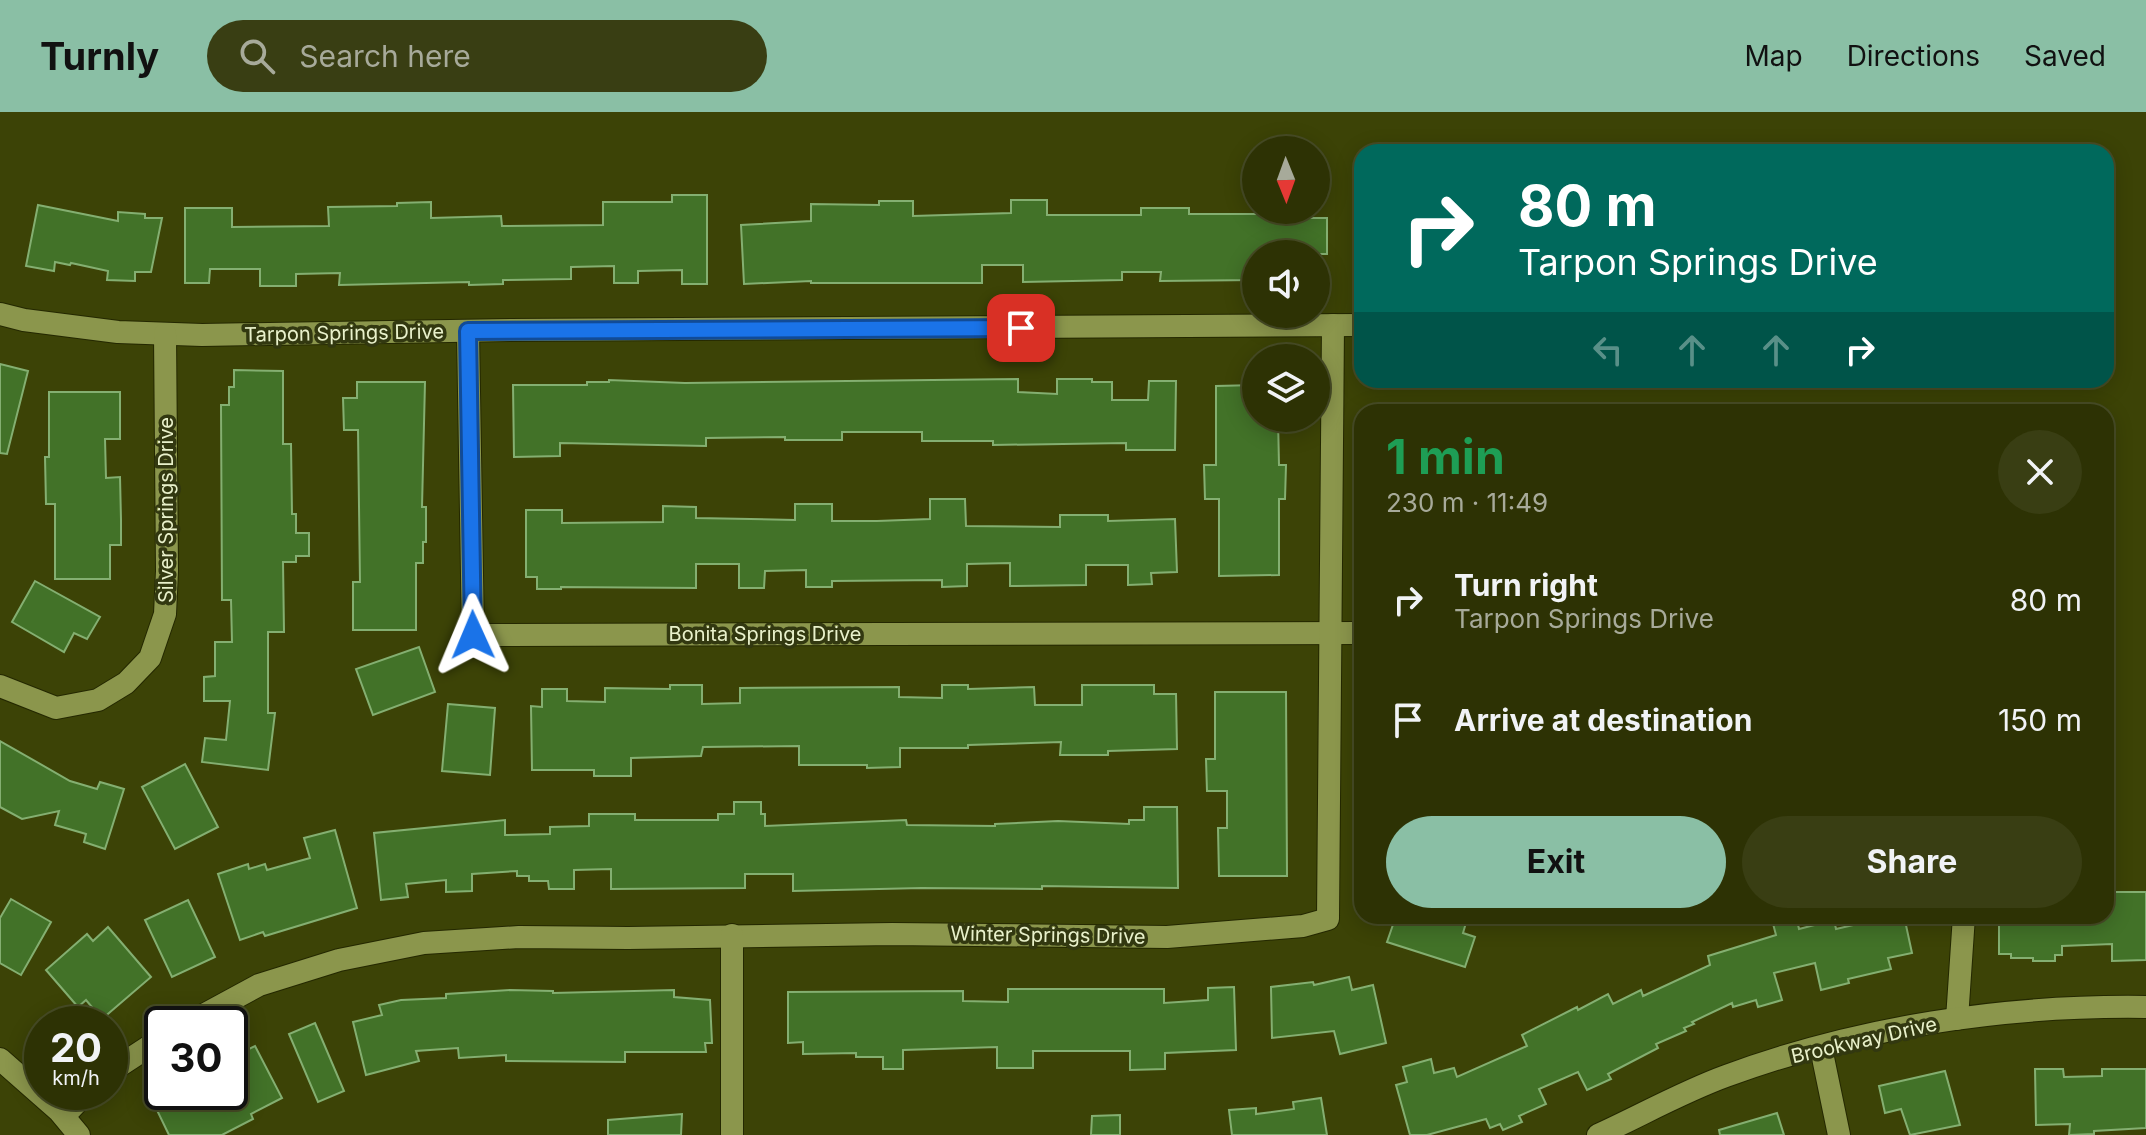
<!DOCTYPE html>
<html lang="en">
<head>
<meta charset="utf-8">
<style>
	body { margin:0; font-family:Inter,sans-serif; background:#393e13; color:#f1f3f6; height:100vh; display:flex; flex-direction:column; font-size:30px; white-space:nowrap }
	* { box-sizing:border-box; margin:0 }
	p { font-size:26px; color:#a7aa9a }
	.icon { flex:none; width:44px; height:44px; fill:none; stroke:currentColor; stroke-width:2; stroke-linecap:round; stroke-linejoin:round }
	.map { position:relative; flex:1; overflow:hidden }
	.details { position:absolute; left:1354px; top:292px; width:760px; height:520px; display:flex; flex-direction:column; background:#2d3204; border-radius:24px; box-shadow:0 4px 20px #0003,0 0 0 2px #484d26 }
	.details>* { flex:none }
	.guide { position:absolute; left:1354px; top:32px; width:760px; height:244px; border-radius:24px; box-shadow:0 4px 20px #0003,0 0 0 2px #484d26; background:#00695c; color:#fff; overflow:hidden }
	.needle { width:52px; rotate:179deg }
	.controls { position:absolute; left:1242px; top:24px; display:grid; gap:16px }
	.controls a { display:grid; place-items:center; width:88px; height:88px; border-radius:50%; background:#2d3204; box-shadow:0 4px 20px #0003,0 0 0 2px #484d26; font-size:40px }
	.speed { position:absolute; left:24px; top:894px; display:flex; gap:16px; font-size:40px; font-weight:700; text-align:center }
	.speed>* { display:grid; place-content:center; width:104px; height:104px; border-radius:50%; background:#2d3204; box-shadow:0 4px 20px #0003,0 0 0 2px #484d26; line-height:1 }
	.speed small { font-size:20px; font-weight:400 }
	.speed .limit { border:4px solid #111; border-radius:12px; background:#fff; color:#111 }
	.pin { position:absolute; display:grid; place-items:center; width:68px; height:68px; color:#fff; margin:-34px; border-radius:16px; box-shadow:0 4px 12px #0006 }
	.me { position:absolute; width:88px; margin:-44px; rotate:359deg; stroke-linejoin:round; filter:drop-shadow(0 0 6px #0008) }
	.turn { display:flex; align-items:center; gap:28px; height:168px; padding:0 32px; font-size:36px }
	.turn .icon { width:104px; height:104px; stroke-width:2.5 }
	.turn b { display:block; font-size:56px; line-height:68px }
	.lanes { display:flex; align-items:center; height:76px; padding:0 32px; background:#0003; justify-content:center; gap:40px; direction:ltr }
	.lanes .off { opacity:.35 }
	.round { display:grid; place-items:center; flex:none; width:84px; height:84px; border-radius:42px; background:#393e13 }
	.head { display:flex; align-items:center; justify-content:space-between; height:136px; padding:0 32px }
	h1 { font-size:48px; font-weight:700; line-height:60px; color:#1e9e55 }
	.cta { display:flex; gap:16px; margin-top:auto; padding:16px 32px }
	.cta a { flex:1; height:92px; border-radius:48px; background:#8abfa5; color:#111; font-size:32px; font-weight:700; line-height:92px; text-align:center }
	.cta a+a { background:#393e13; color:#f1f3f6 }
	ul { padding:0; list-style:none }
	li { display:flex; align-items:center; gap:24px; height:120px; padding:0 32px }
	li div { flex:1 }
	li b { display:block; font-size:30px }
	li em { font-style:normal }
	header { display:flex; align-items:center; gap:48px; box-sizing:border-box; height:112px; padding:0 40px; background:#8abfa5; color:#111 }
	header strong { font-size:38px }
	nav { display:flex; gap:44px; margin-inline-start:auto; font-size:28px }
	.search { width:560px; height:72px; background:#393e13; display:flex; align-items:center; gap:20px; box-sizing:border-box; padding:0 28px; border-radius:44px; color:#a7aa9a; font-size:30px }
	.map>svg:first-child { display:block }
	.building { fill:#427228; stroke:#84af71; stroke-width:2 }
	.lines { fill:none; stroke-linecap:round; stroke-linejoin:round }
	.street-casing { stroke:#242801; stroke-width:24 }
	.street { stroke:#8b964c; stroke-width:22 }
	.route-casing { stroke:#114b97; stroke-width:20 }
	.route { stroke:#1a73e8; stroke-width:14 }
	.labels { text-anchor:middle; stroke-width:7; stroke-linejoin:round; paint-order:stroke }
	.street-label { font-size:20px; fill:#e9f1cb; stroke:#323810 }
</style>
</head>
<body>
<header>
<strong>Turnly</strong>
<div class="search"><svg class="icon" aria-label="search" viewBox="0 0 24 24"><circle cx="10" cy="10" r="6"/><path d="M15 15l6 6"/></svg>Search here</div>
<nav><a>Map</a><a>Directions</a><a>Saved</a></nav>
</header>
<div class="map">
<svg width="2146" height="1023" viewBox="0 0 2146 1023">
	<rect width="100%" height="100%" fill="#3c4306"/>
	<g class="building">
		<polygon points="672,83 707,83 707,172 682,172 682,158 638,159 638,171 614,171 614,154 571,155 571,167 503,168 503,172 469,173 469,170 339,173 340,161 296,162 296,174 260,174 260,157 210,157 209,171 185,171 185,96 232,96 232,115 329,114 328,95 397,94 397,91 431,90 431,106 501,104 502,114 603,113 603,90 672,90"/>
		<polygon points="1011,88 1047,88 1047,103 1141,103 1141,96 1189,96 1189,102 1279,102 1279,98 1310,98 1310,106 1327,106 1327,142 1256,142 1256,168 1160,169 1161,160 1122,160 1122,168 1023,170 1023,153 982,153 982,171 811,171 811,169 744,172 741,113 811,109 811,92 879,93 879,89 913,89 913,104 1011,101"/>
		<polygon points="38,93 118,109 118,100 145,102 145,106 162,106 151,160 135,160 135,169 107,168 108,159 71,151 70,153 55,150 54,159 26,154"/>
		<polygon points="0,252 28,259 7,342 0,341"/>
		<polygon points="234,258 283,259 283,332 291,332 292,402 296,402 296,421 309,421 309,444 296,444 296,450 283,450 284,520 268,520 268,601 275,601 268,658 202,650 205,626 226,628 230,589 204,589 204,565 215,564 215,530 232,530 231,488 222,488 221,293 229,293 229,275 234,275"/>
		<polygon points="1018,267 1018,280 1057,282 1057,267 1092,267 1092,270 1112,270 1112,288 1148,288 1149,269 1176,269 1175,338 1126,338 1126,331 993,333 993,329 922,329 922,320 842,320 842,328 785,328 785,325 706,326 706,334 560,331 560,344 514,345 513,273 587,273 587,270 609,270 609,268 685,271"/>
		<polygon points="357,270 425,270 422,395 426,395 426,430 423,430 423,451 416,451 416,518 353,518 353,470 360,470 358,318 344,318 343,286 357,286"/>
		<polygon points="1256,273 1256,306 1278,306 1279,353 1286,353 1285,387 1279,387 1279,463 1219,464 1219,387 1205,387 1204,353 1216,353 1216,274"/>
		<polygon points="49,280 120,280 120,327 105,327 106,366 120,365 121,408 121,433 110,433 110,467 55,467 55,392 46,392 45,345 49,345"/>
		<polygon points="930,387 965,387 966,414 1060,415 1060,403 1108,403 1108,409 1175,407 1177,460 1151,461 1152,472 1128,473 1128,453 1086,453 1086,473 1010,474 1010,451 967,452 967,474 942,475 942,468 832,469 832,475 806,475 806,458 765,459 764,476 739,476 739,452 696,452 696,476 561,475 561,477 537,477 537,465 526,465 526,398 562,398 562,411 663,410 663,394 696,395 696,406 795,408 795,392 832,392 832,409 877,409 930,407"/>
		<polygon points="35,469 100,505 87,527 74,521 64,540 12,510"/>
		<polygon points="419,535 435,580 373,603 356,557"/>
		<polygon points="670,573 702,573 702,592 740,591 740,576 899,575 899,585 942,586 942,573 968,573 968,577 1034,575 1035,593 1082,593 1082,573 1154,573 1154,582 1176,582 1177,637 1108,639 1108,643 1060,643 1061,630 968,633 968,636 900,636 900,655 867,656 867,653 799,653 799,634 703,635 701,644 631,646 631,664 594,664 594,658 532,658 531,594 542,595 542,577 567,577 567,589 605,590 605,576 670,577"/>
		<polygon points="1215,580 1286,580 1287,764 1219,764 1218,716 1227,716 1227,679 1207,679 1206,647 1215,647"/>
		<polygon points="448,592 495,596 490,663 442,659"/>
		<polygon points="0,629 70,669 97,677 100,670 124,677 105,737 84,730 86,722 55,713 59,699 22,707 0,695"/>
		<polygon points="185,652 218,715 175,737 142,675"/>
		<polygon points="734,690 761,690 761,702 765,702 765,714 906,708 907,713 995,714 995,712 1058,709 1129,712 1129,708 1144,708 1144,695 1177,695 1178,776 1042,774 1042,777 922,776 793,779 793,762 745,762 745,776 611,777 611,757 574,758 574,777 549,777 548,769 529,769 529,764 517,764 517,759 472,762 472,779 446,780 446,768 406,772 408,785 381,788 374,721 505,708 505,723 550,722 550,715 589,714 589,702 635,702 635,708 718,708 718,702 734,702"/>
		<polygon points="335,718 357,796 265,824 263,820 240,828 218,762 248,752 249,757 265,752 267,758 310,746 304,726"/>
		<polygon points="2106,780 2146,780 2146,848 2112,849 2112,832 2062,834 2062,843 2055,843 2055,849 2033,849 2033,846 2011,846 2011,842 1999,842 1999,804 2106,804"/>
		<polygon points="11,787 51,810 21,863 0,851 0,806"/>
		<polygon points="188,788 215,845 172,865 145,808"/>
		<polygon points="1396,804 1468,804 1463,821 1475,825 1465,855 1387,830"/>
		<polygon points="1771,804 1796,804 1799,817 1834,808 1836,817 1892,804 1904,804 1912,841 1888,846 1891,857 1848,867 1849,871 1821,878 1815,851 1774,861 1782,888 1758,895 1756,888 1733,895 1732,891 1692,910 1694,912 1684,916 1686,919 1656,932 1658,936 1608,962 1611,967 1587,978 1578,960 1539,977 1546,992 1519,1004 1522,1010 1503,1018 1500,1012 1490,1016 1486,1007 1427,1023 1410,1023 1396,973 1407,970 1403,955 1431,947 1434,961 1454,956 1457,965 1527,934 1522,923 1577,895 1578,898 1608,882 1613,892 1641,878 1643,884 1710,853 1708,844 1776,823"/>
		<polygon points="108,815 151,865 102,907 86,888 78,895 46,858 87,822 93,829"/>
		<polygon points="1349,865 1352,878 1373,873 1386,931 1340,942 1334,919 1272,926 1271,875 1313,870 1314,873"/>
		<polygon points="1234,875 1236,938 1165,941 1165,957 1130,958 1130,939 1033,939 1033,956 997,956 997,935 903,938 903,957 883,957 883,945 856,945 856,941 803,942 803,930 788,931 788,880 963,879 963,889 1008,890 1008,877 1164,877 1164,891 1208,888 1208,876"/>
		<polygon points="510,878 553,879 553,881 674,878 674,885 710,888 712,931 705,931 706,940 625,940 625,950 506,949 506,943 459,946 458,936 416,939 419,949 366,963 353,910 382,903 379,893 401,888 446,886 446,882"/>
		<polygon points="315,911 344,979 318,990 289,922"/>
		<polygon points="255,934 282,986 251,1002 253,1007 222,1023 169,1023 154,992 180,980 230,980 230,946"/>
		<polygon points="2035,957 2063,957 2064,965 2102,964 2102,957 2146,957 2146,1016 2094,1019 2094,1022 2069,1023 2070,1012 2036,1013"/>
		<polygon points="1945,959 1960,1013 1910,1023 1901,997 1885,1001 1879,974"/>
		<polygon points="1321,986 1327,1023 1232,1023 1229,998 1256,996 1256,1002 1294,997 1293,990"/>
		<polygon points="1777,1001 1784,1023 1720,1023 1719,1018"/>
		<polygon points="682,1002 681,1023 608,1023 608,1008"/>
		<polygon points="1120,1003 1120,1023 1091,1023 1092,1004"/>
	</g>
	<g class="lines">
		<defs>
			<g id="street">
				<polyline points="0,202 24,208 118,220 202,223 510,218 1362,213"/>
				<polyline points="468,219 473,523 1362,521"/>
				<polyline points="0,574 56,596 98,588 126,571 150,546 165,502 167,459 165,222"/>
				<polyline points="1957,907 1964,804"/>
				<polyline points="187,912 259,873 339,848 424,831 519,825 628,826 892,822 1167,825 1303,814 1328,807 1333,213"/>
				<polyline points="1821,936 1839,1023"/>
				<polyline points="0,947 59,999 79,1023"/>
				<polyline points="110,960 162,926"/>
				<polyline points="64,1004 87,980"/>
				<polyline points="732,1023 732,823"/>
				<path d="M1598,1023C1640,1004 1682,980 1726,964C1859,915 2004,893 2146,895"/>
			</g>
		</defs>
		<use href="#street" class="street-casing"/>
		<use href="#street" class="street"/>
	</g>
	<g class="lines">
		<defs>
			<polyline id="route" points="473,523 468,219 1021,216"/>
		</defs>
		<use href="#route" class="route-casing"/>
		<use href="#route" class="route"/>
	</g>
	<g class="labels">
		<g class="street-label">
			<text transform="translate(344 221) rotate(-1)" y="7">Tarpon Springs Drive</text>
			<text transform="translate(166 398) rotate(-90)" y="7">Silver Springs Drive</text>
			<text x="765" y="529">Bonita Springs Drive</text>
			<text transform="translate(1048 823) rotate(1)" y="7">Winter Springs Drive</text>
			<text transform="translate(1864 928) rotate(-13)" y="7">Brookway Drive</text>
		</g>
	</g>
</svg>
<div class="controls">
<a><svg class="needle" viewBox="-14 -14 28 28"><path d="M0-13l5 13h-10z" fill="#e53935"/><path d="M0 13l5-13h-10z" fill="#a7aa9a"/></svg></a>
<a><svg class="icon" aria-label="sound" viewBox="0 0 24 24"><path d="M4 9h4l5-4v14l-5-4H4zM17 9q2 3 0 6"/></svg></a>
<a><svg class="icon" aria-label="layers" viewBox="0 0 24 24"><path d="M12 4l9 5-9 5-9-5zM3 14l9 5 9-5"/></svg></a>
</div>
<div class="speed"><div>20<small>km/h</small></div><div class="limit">30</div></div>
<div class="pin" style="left:1021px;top:216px;background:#d93025"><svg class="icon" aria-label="arrive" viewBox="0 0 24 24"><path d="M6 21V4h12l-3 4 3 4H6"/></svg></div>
<svg class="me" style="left:473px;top:523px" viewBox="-20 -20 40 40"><path d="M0-17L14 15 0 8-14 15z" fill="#1a73e8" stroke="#fff" stroke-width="4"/></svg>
<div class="guide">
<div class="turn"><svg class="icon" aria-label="right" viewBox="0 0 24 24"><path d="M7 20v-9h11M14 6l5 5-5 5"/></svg><div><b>80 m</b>Tarpon Springs Drive</div></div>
<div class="lanes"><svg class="icon off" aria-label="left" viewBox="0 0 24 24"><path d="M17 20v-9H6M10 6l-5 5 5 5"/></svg><svg class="icon off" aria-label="ahead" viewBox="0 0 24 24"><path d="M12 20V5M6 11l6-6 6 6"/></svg><svg class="icon off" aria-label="ahead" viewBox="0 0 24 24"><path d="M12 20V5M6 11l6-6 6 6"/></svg><svg class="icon" aria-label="right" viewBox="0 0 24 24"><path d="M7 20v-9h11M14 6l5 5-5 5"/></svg></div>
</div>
<section class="details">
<div class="head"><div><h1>1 min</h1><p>230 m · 11:49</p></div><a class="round"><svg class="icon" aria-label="close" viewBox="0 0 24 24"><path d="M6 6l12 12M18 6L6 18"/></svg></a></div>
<ul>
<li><svg class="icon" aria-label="right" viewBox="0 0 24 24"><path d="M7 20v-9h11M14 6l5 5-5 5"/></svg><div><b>Turn right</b><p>Tarpon Springs Drive</p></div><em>80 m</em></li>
<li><svg class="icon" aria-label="arrive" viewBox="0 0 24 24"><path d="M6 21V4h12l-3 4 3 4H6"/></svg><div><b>Arrive at destination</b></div><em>150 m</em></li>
</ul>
<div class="cta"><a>Exit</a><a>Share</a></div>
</section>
</div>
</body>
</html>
